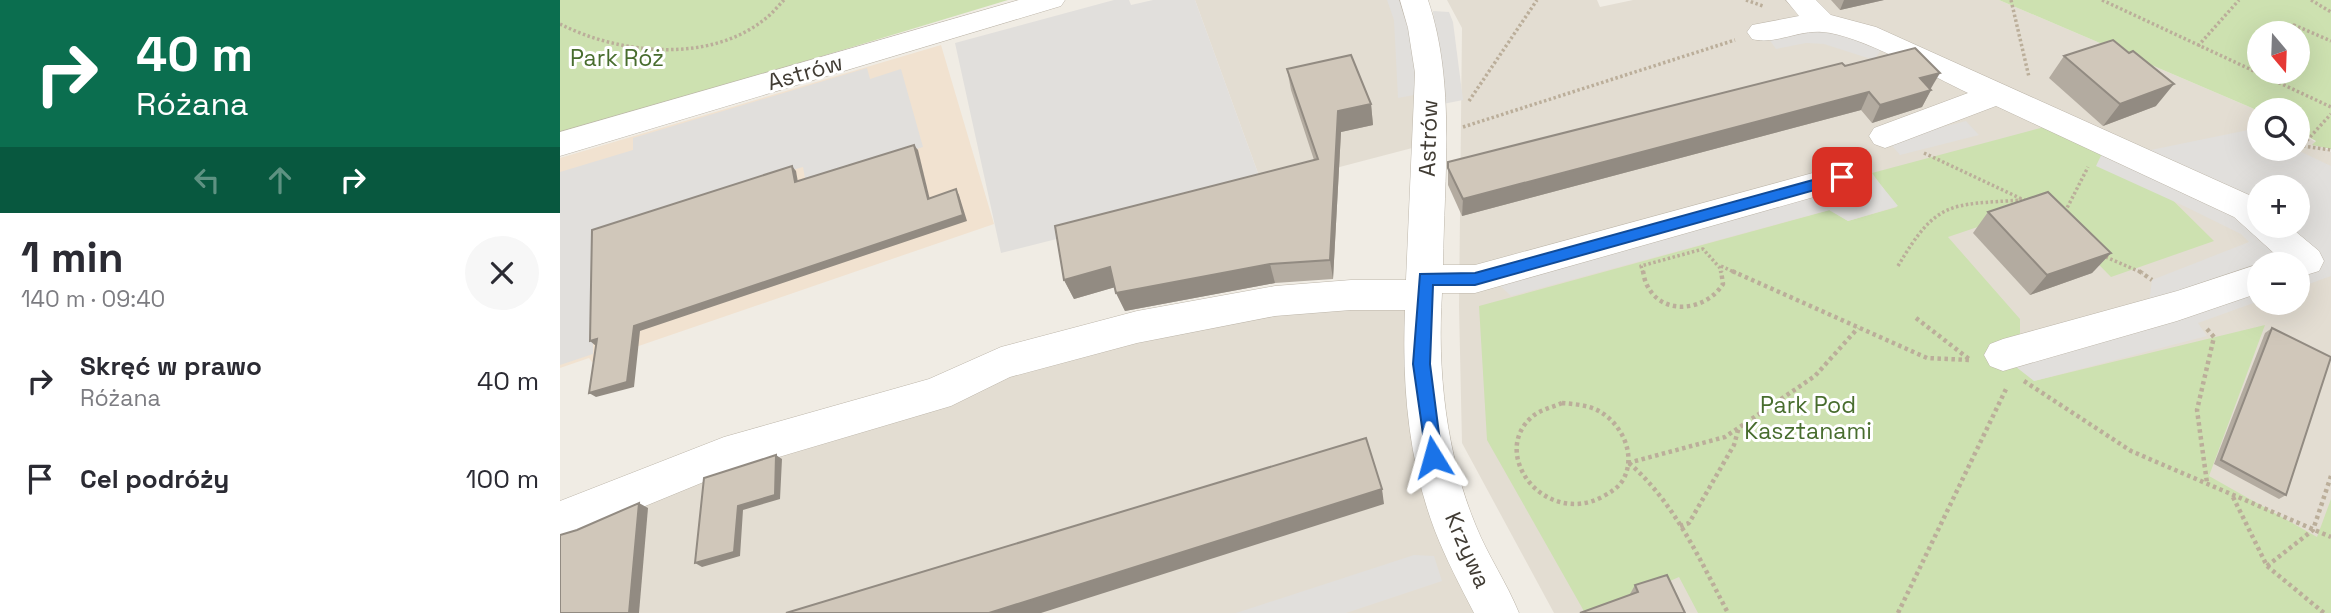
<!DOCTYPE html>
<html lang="pl">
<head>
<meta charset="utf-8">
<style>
	body { margin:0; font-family:"Space Grotesk",sans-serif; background:#f7f7f7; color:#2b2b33; height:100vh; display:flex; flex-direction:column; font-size:26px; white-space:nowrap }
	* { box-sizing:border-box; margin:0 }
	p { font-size:23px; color:#7c7c81 }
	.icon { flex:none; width:38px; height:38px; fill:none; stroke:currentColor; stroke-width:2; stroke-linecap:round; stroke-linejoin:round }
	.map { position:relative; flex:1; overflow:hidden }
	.sheet { display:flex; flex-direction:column; background:#fff; width:560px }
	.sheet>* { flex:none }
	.banner { background:#0b6e4f; color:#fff; overflow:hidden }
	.needle { width:46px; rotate:161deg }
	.buttons { position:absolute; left:1687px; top:21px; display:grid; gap:14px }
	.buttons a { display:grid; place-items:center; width:63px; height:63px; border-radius:50%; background:#fff; box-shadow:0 7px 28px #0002; font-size:35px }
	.pin { position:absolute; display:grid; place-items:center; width:60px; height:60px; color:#fff; margin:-30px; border-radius:14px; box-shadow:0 4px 10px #0006 }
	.me { position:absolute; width:77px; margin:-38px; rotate:352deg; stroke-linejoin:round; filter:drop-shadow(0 0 5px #0008) }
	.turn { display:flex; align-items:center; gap:24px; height:147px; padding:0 21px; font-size:32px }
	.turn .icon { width:91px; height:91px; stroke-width:2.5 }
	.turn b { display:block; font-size:49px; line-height:60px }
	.lanes { display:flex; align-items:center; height:66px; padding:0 21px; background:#0003; justify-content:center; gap:35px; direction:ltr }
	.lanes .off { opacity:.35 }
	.round { display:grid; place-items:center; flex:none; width:74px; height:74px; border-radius:37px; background:#f7f7f7 }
	.headline { display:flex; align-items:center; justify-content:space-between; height:119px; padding:0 21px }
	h1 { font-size:42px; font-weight:800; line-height:52px }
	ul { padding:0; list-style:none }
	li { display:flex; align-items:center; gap:21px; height:98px; padding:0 21px }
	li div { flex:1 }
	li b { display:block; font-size:26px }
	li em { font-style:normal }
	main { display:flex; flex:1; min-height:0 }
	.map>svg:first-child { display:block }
	.residential { fill:#e3ddd2; fill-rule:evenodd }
	.commercial { fill:#f1e2d0 }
	.green { fill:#cde1b0; fill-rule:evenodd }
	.parking { fill:#e1dfdc; fill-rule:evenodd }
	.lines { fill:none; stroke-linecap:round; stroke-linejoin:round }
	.minor-casing { stroke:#bdb6aa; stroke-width:1 }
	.path-far1 { stroke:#bbae9a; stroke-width:3.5; stroke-dasharray:2.5 2.5; stroke-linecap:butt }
	.path { stroke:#bbae9a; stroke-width:4.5; stroke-dasharray:3.5 3.5; stroke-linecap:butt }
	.minor { fill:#fff; fill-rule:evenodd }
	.wall { fill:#b3aba0 }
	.shaded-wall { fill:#928b82 }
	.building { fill:#d0c7ba; stroke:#928b82; stroke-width:2 }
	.route { fill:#1a73e8; stroke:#114b97; stroke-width:2 }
	.labels { text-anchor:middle; stroke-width:6; stroke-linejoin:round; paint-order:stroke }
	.park-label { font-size:23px; fill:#486d2e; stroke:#fff }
	.street-label { font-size:23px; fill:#413c34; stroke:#fff }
</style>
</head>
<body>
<main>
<section class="sheet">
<div class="banner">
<div class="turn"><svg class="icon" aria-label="right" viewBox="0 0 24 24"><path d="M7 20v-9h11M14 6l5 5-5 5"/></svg><div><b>40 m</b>Różana</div></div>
<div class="lanes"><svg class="icon off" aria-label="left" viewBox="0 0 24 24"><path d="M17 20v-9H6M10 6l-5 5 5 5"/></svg><svg class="icon off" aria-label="ahead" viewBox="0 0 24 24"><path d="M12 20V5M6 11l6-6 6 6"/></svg><svg class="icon" aria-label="right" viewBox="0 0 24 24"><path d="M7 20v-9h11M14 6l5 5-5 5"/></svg></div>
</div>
<div class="headline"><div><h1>1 min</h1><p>140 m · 09:40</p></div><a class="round"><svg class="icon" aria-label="close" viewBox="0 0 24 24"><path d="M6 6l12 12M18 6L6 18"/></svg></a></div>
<ul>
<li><svg class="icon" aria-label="right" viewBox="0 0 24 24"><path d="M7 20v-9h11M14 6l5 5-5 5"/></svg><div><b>Skręć w prawo</b><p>Różana</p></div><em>40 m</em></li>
<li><svg class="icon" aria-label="arrive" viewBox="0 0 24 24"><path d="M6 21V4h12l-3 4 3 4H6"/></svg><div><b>Cel podróży</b></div><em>100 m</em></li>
</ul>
</section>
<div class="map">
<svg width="1771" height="613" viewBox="0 0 1771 613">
	<rect width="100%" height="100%" fill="#f0ece4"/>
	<g class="residential">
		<polygon points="635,0 847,0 856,46 856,147 703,187"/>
		<path d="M887,0H1037L1040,7L1073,0H1439L1699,111V149H1738V131L1771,152V613H994L902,443L899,307L902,28ZM1699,187H1738V226H1699ZM1699,264H1738V303H1699Z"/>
		<polygon points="852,305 917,613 0,613 0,511 439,373 714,307"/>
	</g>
	<polygon class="commercial" points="381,45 434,224 32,362 29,358 0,368 0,158"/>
	<g class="green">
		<polygon points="0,0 448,0 0,135"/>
		<path d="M1439,0H1771V149L1752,145L1756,141L1738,131V110L1699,111ZM1699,33H1738V72H1699Z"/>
		<polygon points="1492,125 1568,156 1654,241 1551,277 1495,220 1465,211 1388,237 1460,319 1460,335 1474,381 1705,325 1649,476 1757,537 1771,499 1771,613 1138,613 1119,577 1038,613 1025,613 927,440 919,306 1270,210 1288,221 1337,207 1312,173"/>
	</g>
	<g class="parking">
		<polygon points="554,0 569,0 571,5 593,0 635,0 703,187 441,253 395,43"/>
		<polygon points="827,0 847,0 860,94 838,98 834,20"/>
		<polygon points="873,11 889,12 893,22 903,100 883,104"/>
		<polygon points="1251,30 1281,35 1322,49 1314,60 1264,44 1246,43 1216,49 1206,35"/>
		<polygon points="307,68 310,79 341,69 363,147 246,184 243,167 35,229 33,354 0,365 0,172 73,150 73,138"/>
		<polygon points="1406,121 1419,135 1340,155 1328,141"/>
		<path d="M1693,129L1699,132V149H1735L1771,166V276L1738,288V264H1699V301L1638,323L1647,336L1474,381L1428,345L1589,304L1592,280L1689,242L1681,234L1624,206L1536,166L1548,141L1581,152ZM1699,187H1738V226H1699Z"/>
		<polygon points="1316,179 1338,206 1288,221 1269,210 951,296 935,281"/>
		<polygon points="854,555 874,556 882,581 786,613 676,613"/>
	</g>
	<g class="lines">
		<defs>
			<g id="minor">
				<polygon points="459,0 505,0 501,6 0,156 0,132"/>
				<path d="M840,0H868C896,83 884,178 883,265H915L1282,165L1294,168L1299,177L1294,186L1282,189L915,293H882C877,370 886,454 916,526C928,556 947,583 959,613H914C900,586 886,559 875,531C848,460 842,385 845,310H791L715,316L577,343L450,377L391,406L168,472L0,541V501L164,437L369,379L441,347L577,311L715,286L791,280H846L855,73L848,28Z"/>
				<path d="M1226,0H1256L1271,15L1316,27L1698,199L1699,226H1729L1759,251L1764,261L1759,271L1746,275L1738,272V264H1726L1674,217L1436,106L1336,144L1325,148L1314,144L1309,136L1314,128L1408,93C1372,76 1298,34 1262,32C1238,30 1215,45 1192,39L1187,32L1192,25L1239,16Z"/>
				<polygon points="1699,264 1699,293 1617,321 1443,371 1430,366 1424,355 1430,344 1443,339 1617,291"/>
			</g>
		</defs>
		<use href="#minor" class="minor-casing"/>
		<g class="path-far1">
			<polyline points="1186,0 1203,6"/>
			<polyline points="1451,0 1469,77"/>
			<polyline points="1542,0 1771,107"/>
			<polyline points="1751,0 1771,12"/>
			<path d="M0,24C59,54 149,64 205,19C212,14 218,6 224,0"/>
			<polyline points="1727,33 1734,25 1771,41"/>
			<polyline points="1638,46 1679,0"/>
			<polyline points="909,101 977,0"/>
			<polyline points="903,127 1175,40"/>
			<polyline points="1743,146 1771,150"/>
			<polyline points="1740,148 1771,114"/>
			<polyline points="1364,153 1466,201"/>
			<polyline points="1505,212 1528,167"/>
			<polyline points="1541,255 1583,273"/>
			<polyline points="1161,266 1176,273"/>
			<path d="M1338,266C1377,200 1389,205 1462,200"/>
			<polyline points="1083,273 1081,266 1143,249 1160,268 1161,273"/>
		</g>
		<g class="path">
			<path d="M1083,271C1084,276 1085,283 1088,287C1104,317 1147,310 1163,284L1161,271"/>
			<polyline points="1172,271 1367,358 1410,360"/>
			<polyline points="1579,271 1592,280"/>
			<polyline points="1356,318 1409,359"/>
			<polyline points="1647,329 1654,337 1637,410 1647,483"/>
			<polyline points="1464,381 1571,451 1771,537"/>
			<path d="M1002,403C1014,404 1028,405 1039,411C1062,424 1077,455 1063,480C1058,488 1051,492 1042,497C984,527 928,453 973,416C980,410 993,407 1002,403Z"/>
			<polyline points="1068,463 1165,437 1255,376 1298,328"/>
			<path d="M1069,463C1115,503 1140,560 1168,613"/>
			<polyline points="1673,497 1707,566 1764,613"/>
			<polyline points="1120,526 1129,523 1174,445 1179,427"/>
			<polyline points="1707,566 1753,530 1771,476"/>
			<polyline points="1338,613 1447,387"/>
		</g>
		<use href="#minor" class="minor"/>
	</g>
	<g class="wall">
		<polygon points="1271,0 1324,0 1280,10"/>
		<polygon points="1504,56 1596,106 1543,126 1489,78"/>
		<polygon points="1285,66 1371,90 1362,107 1312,123 1301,110 902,216 888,185 888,162"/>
		<polygon points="727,69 811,104 813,125 781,132 773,279 715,283 565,311 556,293 555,287 514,299 504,280 754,160 731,90"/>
		<polygon points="1428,212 1551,253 1532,273 1470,295 1413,233"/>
		<polygon points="1712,328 1726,495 1719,499 1654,464 1705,333"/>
		<polygon points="1075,585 1125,613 1070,594"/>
	</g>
	<g class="shaded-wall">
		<polygon points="1284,0 1324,0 1280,10"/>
		<polygon points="1380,73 1370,90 1360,78"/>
		<polygon points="1614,84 1596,106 1543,126 1560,104"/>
		<polygon points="1371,90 1362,107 1312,123 1320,105"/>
		<polygon points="1309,92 1301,110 902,216 903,199"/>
		<polygon points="811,104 813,125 781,132 773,279 770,260 778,111"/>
		<polygon points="354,145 358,150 371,204 368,199"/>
		<polygon points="232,166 236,171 239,188 235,182"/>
		<polygon points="396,189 399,195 407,221 80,331 74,387 36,397 29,393 74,326"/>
		<polygon points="1551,253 1532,273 1470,295 1487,275"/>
		<polygon points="710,264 715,283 565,311 556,293"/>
		<polygon points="550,267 559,286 514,299 504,280"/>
		<polygon points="37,339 36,346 30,341"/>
		<polygon points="216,455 222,459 220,499 183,510 180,556 142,567 135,563"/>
		<polygon points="822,489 824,504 481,613 429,613"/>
		<polygon points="79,503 88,508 79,613 69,613"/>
	</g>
	<g class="building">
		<polygon points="1553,40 1569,53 1573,51 1614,84 1560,104 1504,56"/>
		<polygon points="1355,48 1380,73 1360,78 1371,90 1320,105 1309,92 903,199 888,168 888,162 1282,63 1285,66"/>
		<polygon points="791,55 811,104 778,111 770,260 710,264 556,293 550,267 504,280 495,226 758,159 727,69"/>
		<polygon points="354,145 368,199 396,189 403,215 74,326 67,382 29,393 37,339 30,341 32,230 232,166 235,182"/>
		<polygon points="1488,192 1551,253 1487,275 1428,212"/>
		<polygon points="1712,328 1771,357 1726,495 1661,460"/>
		<polygon points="806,438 822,489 429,613 226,613"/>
		<polygon points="216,455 215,495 178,506 174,552 135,563 144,478"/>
		<polygon points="79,503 69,613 0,613 0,535 17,530"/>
		<polygon points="1107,575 1125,613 1020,613 1078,592 1075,585"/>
	</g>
	<polygon class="route" points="1282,172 1287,174 1289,177 1287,181 915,285 873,285 870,364 882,457 879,462 873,465 867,462 853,364 860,274 915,273"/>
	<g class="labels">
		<g class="park-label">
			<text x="57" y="66">Park Róż</text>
			<text x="1248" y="413">Park Pod<tspan x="1248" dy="26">Kasztanami</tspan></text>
		</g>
		<g class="street-label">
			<text transform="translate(245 72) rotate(-16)" y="8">Astrów</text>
			<text transform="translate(868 138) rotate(-88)" y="8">Astrów</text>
			<text transform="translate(908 550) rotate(66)" y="8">Krzywa</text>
		</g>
	</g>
</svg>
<div class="buttons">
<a><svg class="needle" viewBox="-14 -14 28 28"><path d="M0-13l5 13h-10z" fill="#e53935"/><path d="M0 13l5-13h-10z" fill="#7c7c81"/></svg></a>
<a><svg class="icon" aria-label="search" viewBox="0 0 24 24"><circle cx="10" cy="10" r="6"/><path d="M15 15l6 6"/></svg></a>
<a>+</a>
<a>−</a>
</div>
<div class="pin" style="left:1282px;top:177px;background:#d93025"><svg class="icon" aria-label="arrive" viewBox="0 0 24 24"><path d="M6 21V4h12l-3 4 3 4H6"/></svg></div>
<svg class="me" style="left:873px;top:457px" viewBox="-20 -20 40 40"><path d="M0-17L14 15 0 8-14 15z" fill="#1a73e8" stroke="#fff" stroke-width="4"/></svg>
</div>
</main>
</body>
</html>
